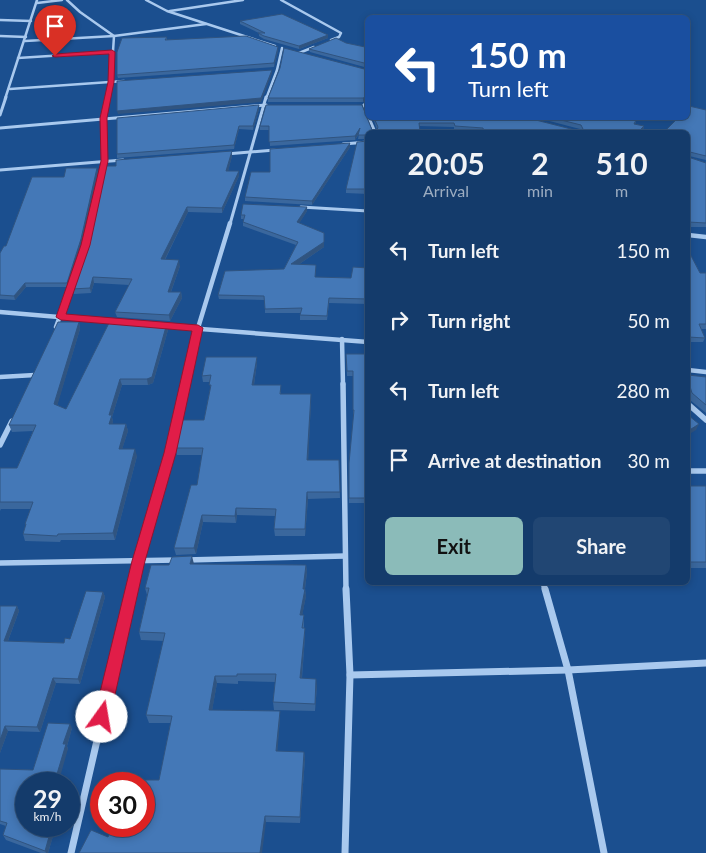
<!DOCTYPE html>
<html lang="en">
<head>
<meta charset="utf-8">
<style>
	body { margin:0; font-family:Lato,sans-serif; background:#214673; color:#f1f3f6; height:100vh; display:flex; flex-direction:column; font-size:19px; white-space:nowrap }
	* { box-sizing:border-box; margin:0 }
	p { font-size:16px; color:#9dadc1 }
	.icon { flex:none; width:28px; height:28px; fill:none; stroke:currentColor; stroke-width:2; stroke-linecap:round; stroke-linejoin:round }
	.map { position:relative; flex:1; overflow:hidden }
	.side { position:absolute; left:365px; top:130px; width:325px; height:455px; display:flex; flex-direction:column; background:#143b6b; border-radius:8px; box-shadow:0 2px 8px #0003,0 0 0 1px #33557e }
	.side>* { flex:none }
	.banner { position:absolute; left:365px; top:15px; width:325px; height:105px; border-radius:8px; box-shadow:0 2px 8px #0003,0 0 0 1px #33557e; background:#1a4fa0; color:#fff; overflow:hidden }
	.speed { position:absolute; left:15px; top:772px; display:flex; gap:10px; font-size:25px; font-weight:700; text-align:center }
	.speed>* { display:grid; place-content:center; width:65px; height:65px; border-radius:50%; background:#143b6b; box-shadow:0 2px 8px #0003,0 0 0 1px #33557e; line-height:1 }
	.speed small { font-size:12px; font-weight:400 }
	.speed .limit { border:8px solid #d22; background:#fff; color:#111 }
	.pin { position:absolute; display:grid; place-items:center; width:42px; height:42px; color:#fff; margin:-51px -21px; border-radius:50% 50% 50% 0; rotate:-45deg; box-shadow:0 0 5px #0007 }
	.pin .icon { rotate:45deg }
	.me { position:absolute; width:55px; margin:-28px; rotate:13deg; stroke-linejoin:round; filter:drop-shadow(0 0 4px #0008) }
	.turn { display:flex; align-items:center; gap:18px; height:105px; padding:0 20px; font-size:22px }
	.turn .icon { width:65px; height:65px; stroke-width:2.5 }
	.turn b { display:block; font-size:35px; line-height:42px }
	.eta { display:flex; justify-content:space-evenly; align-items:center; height:85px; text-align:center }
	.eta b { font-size:30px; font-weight:700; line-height:35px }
	.action { display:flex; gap:10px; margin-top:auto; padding:10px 20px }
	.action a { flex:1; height:58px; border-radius:8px; background:#8bbbb9; color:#111; font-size:20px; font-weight:700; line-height:58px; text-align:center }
	.action a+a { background:#214673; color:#f1f3f6 }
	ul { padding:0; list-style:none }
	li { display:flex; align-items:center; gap:15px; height:70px; padding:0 20px }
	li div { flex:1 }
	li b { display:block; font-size:19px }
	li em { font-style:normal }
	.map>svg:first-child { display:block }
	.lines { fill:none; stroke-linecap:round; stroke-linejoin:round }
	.street-far4 { stroke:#a9c9ee; stroke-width:2.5 }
	.street-far3 { stroke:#a9c9ee; stroke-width:3 }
	.street-far2 { stroke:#a9c9ee; stroke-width:4.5 }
	.street-far1 { stroke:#a9c9ee; stroke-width:5.5 }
	.street { stroke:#a9c9ee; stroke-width:7 }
	.wall { fill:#3a679d }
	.shaded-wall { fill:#305480 }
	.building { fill:#4478b7; stroke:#305480 }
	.route { fill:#e11d48; stroke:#92132f }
</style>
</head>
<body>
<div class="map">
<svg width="706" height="853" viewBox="0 0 706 853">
	<rect width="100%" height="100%" fill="#1b4f8f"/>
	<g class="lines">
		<g class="street-far4">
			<polyline points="67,0 80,12 114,36 111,82 107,99"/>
			<polyline points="146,0 167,11 275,46"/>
			<polyline points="281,0 341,33 339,37 331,40"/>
			<polyline points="37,3 62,0"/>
			<polyline points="170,11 243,0"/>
			<polyline points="0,20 31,21"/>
			<polyline points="0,36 26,37"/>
			<polyline points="25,41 114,36 206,24"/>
			<polyline points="299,53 314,47"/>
			<polyline points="18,58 112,52"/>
			<polyline points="10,89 124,81"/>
			<polyline points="5,99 37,0"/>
			<polyline points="266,99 277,70 282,48"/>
		</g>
		<g class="street-far3">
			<polyline points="368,102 364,105 368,114"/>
			<polyline points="0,115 6,97"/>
			<polyline points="369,118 375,132"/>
			<polyline points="0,128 266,105"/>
			<polyline points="343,144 368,142"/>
			<polyline points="226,154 275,150"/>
			<polyline points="0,170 123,160"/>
			<polyline points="301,207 368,211"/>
			<polyline points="90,224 104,161 103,118 108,97"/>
			<polyline points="230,224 266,97"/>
		</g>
		<g class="street-far2">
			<polyline points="688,235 706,237"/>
			<polyline points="0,312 117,322"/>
			<polyline points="162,326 368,342"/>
			<polyline points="56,327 86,245 91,223"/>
			<polyline points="342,339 343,385"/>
			<polyline points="688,370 706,372"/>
			<polyline points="0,377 35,375"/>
			<polyline points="185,385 198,328 230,223"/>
		</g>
		<g class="street-far1">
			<polyline points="343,384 346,590"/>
			<polyline points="688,404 706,420"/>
			<polyline points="0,445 12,421"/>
			<polyline points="688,471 706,471"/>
			<polyline points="186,560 345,556"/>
			<polyline points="0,563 177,560"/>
			<polyline points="543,582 545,590"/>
			<polyline points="131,590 138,561 166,469 185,384"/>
		</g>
		<g class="street">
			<polyline points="545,589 568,670 604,853"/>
			<polyline points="350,675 568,670 706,663"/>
			<polyline points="71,853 132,589"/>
			<polyline points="345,853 350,675 346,589"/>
		</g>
	</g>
	<g class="wall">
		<polygon points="240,21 328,38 299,49 264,39 259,36 259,33 240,24"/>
		<polygon points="167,37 167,40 278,47 278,50 274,67 118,78 117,75"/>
		<polygon points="346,43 365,47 368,46 368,68 310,52 309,49"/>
		<polygon points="280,68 368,99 363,102 268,102 268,98"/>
		<polygon points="259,109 253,130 239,129 234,149 117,158 117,154"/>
		<polygon points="706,110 706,160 689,156 688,156 688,132 665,132 665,131"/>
		<polygon points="373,118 528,118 579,131 581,130 580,129 538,118 635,118 636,122 635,124 644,126 643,130 641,132 483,132 454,130 454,127 419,126 368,132 368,139 358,139 359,134 355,140 270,146 269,130 260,130 260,126 377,130"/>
		<polygon points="368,141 368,194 346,193 346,189"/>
		<polygon points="350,147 312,205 245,201 245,197 270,172"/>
		<polygon points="232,156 228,171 239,176 222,213 188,212 165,260 180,266 171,292 181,292 182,298 170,321 117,317 115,312 129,285 94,283 91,293 74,294 72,289 116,166"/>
		<polygon points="688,157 706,163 706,227 688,227"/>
		<polygon points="98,171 82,243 68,287 26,287 15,300 0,299 0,253 64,177"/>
		<polygon points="307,207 307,211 299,223 324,233 324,247 298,265 316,265 315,277 351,278 368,268 368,304 329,303 327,320 300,320 300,313 265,313 265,300 219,299 218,295 284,269 296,245 243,226 243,222 244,219 241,219 241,215"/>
		<polygon points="688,250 700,273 706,273 706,329 701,329 705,338 703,342 688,342"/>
		<polygon points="79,322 80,329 57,405 66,409 167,323 168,330 153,383 148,385 122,385 112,417 113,422 112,424 126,424 128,431 122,449 137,456 115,540 61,540 60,542 25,541 23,534 26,526 25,524 31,509 1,509 0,511 0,468 17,468 33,431 12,432 9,425"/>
		<polygon points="346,354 368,354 368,503 349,503 349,463 354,415 353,415 353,376 347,376"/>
		<polygon points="257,357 257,363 254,385 281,392 281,394 311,401 308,460 339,460 340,498 308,499 305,536 275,536 274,529 275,516 237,515 236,523 203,522 196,554 176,555 174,548 197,485 202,455 177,455 175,448 204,420 210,390 210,382 203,382 202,376"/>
		<polygon points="688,375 706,377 706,413 690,400 688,393"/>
		<rect x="688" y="486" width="18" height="82"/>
		<polygon points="194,564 306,565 307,572 305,589 306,596 302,615 304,615 304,628 305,628 305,636 302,678 317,686 315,711 274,710 273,702 276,682 238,681 238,684 217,683 212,710 280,711 280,718 277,751 304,752 305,759 300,823 266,822 108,837 159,780 171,723 149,723 146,715 164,641 141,640 139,632 147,595 145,588 169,565"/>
		<polygon points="103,592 105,597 80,684 56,683 40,732 8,731 0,753 0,606 17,606 19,611 8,641 64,643 70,639"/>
		<polygon points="72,728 67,746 68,749 26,826 56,826 48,853 41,853 6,840 3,835 6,826 0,824 0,769 33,770"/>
	</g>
	<g class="shaded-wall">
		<polygon points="328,35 328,38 299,49 299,46"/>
		<polygon points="278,47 278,50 274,67 274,63"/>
		<polygon points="272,70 272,73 261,102 118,114 117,111"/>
		<polygon points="368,96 368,99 363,102 363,98"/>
		<polygon points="259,105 259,109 253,130 253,126"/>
		<polygon points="239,126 239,129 234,149 234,145"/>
		<polygon points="644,126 643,130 641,132 638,132"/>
		<polygon points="360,128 360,132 355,140 355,136"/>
		<polygon points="350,143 350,147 312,205 312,201"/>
		<polygon points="232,151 232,156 227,176 226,171"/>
		<polygon points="97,168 98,171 82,243 68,287 67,283"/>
		<polygon points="239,171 239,176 222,213 222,208"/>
		<polygon points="187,207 188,212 162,265 161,259"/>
		<polygon points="307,207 307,211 297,227 297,222"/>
		<polygon points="324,242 324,247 292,269 291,264"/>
		<polygon points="179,260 180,266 169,297 168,292"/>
		<polygon points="93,277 94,283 91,293 90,288"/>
		<polygon points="25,283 26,287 15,300 14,296"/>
		<polygon points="181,292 182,298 170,321 169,315"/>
		<polygon points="79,322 80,329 56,410 54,404"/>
		<polygon points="167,323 168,330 153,383 148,385 147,379"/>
		<polygon points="257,357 257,363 253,391 252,385"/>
		<polygon points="120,379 122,385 112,417 113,422 110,431 109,424 109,415"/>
		<polygon points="311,394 311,401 308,466 307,460"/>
		<polygon points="126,424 128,431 120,456 119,449"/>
		<polygon points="699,424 696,430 688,435 688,431"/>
		<polygon points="135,449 137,456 115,540 113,533"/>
		<polygon points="307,492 308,499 305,536 305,529"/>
		<polygon points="236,508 237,515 236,523 235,516"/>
		<polygon points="202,515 203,522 196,554 194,548"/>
		<polygon points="192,556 194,564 190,564"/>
		<polygon points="306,565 307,572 304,596 303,589"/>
		<polygon points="305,589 306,596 301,622 300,615"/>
		<polygon points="103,592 105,597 80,684 78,679"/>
		<polygon points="17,606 19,611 6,646 4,641"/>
		<polygon points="305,628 305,636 301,686 300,678"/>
		<polygon points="215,676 217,683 211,717 209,710"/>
		<polygon points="53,678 56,683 40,732 37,727"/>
		<polygon points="316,679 317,686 315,711 315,704"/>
		<polygon points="280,711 280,718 277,758 276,751"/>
		<polygon points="70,724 72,728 67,746 68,749 58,784 54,784 63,744"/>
		<polygon points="5,726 8,731 0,753 0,740"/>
		<polygon points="304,752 305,759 300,823 300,817"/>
		<polygon points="265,816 266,822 262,853 260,853"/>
		<polygon points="52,826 56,826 48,853 46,853 45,851"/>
	</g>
	<g class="building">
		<polygon points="282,14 328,35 299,46 264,36 258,33 265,33 240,21"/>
		<polygon points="246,36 278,47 274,63 117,75 117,52 122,38 167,37 165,40"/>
		<polygon points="336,38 346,43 365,47 368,46 368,64 309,49"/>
		<polygon points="284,48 368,70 368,96 363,98 268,98 280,68"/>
		<polygon points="272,70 261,98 117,111 117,81"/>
		<polygon points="259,105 253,126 239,126 234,145 117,154 117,118"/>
		<polygon points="266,105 362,105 372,130 377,130 378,127 374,118 528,118 579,131 583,129 581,125 553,118 637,118 634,124 644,126 638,132 484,132 483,128 455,126 454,123 419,123 420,132 368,132 368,135 358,135 360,128 355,136 269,142 269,126 260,126"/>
		<polygon points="689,106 706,110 706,156 690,152 688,153 688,132 673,132 665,131 678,118 688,118 688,108"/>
		<polygon points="368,141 368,189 346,189 357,142"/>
		<polygon points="350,143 312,201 245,197 251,172 270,172 270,149"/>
		<polygon points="232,151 226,171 239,171 222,208 187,207 161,259 179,260 168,292 181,292 169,315 115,312 132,279 93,277 90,288 72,289 89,240 104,166 116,166 116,160"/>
		<polygon points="688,157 706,163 706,223 688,222"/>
		<polygon points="66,168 97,168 81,239 67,283 25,283 14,296 0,295 0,253 4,246 6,246 32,177 64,177"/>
		<polygon points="243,204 307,207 297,222 324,233 324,242 291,264 316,265 315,277 351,278 353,267 368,268 368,299 329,298 327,316 300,315 302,308 265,309 264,296 218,295 225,271 284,269 298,242 243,222 245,215 241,215"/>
		<polygon points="688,250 700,273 706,273 706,324 699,324 705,338 688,337"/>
		<polygon points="111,319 167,323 152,377 147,379 120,379 109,415 112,415 109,424 126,424 119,449 135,449 113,533 58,534 57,536 23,534 26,524 25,524 33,502 0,502 0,468 17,468 36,425 9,425 58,322 79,322 54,404 66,409"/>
		<polygon points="346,354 368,354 368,498 349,498 349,463 354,410 353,410 353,371 347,371"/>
		<polygon points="206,357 257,357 252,385 281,385 280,394 311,394 307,460 339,460 340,492 307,492 305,529 274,529 276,509 236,508 235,516 202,515 194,548 174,548 191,485 197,485 203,448 175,448 182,420 204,420 211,385 209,385 211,375 202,376"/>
		<polygon points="688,375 706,377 706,405 692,393 688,380"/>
		<polygon points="688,415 699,424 688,431"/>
		<rect x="688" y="486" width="18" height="76"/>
		<polygon points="192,556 190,564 306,565 303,589 305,589 300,615 304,615 302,628 305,628 300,678 316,679 315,704 273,702 276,674 237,674 237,676 215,676 209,710 280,711 276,751 304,752 300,817 265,816 260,853 79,853 91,830 108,837 113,826 144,826 144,784 135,784 137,780 159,780 172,716 146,715 165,633 139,632 149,588 145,588 151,565 169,565 172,557"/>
		<polygon points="86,591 103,592 78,679 53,678 37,727 5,726 0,740 0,606 17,606 4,641 64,643 65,638 70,639"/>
		<polygon points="48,723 70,724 63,744 66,744 54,784 26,784 26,826 52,826 45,851 3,835 7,823 0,821 0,769 33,770"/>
	</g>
	<polygon class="route" points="112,50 115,52 114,82 107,118 108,161 90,245 66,314 198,325 203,328 176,453 145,561 110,717 108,722 102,724 97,722 94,717 132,561 164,453 192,331 61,320 56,317 81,245 101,161 100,118 108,82 109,54 55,57 52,56 55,54"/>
</svg>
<div class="speed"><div>29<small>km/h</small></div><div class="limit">30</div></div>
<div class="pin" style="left:55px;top:56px;background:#d93025"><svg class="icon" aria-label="arrive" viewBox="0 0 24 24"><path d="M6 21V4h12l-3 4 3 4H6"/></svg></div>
<svg class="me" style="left:102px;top:717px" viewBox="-20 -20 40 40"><circle r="19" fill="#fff"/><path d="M0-13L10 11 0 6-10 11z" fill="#e11d48"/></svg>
<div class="banner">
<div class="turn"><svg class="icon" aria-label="left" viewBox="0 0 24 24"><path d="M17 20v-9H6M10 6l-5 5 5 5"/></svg><div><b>150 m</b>Turn left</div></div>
</div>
<section class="side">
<div class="eta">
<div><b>20:05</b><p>Arrival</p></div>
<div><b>2</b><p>min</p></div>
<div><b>510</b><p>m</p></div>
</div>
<ul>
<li><svg class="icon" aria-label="left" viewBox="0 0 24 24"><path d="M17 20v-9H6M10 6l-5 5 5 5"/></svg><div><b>Turn left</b></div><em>150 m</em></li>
<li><svg class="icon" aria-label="right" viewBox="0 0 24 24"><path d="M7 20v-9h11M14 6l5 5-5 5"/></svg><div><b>Turn right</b></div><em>50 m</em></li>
<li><svg class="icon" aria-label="left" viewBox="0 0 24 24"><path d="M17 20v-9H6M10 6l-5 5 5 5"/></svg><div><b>Turn left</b></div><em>280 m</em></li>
<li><svg class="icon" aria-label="arrive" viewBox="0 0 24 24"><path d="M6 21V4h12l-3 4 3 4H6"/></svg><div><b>Arrive at destination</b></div><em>30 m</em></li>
</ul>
<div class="action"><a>Exit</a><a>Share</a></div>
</section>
</div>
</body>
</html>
